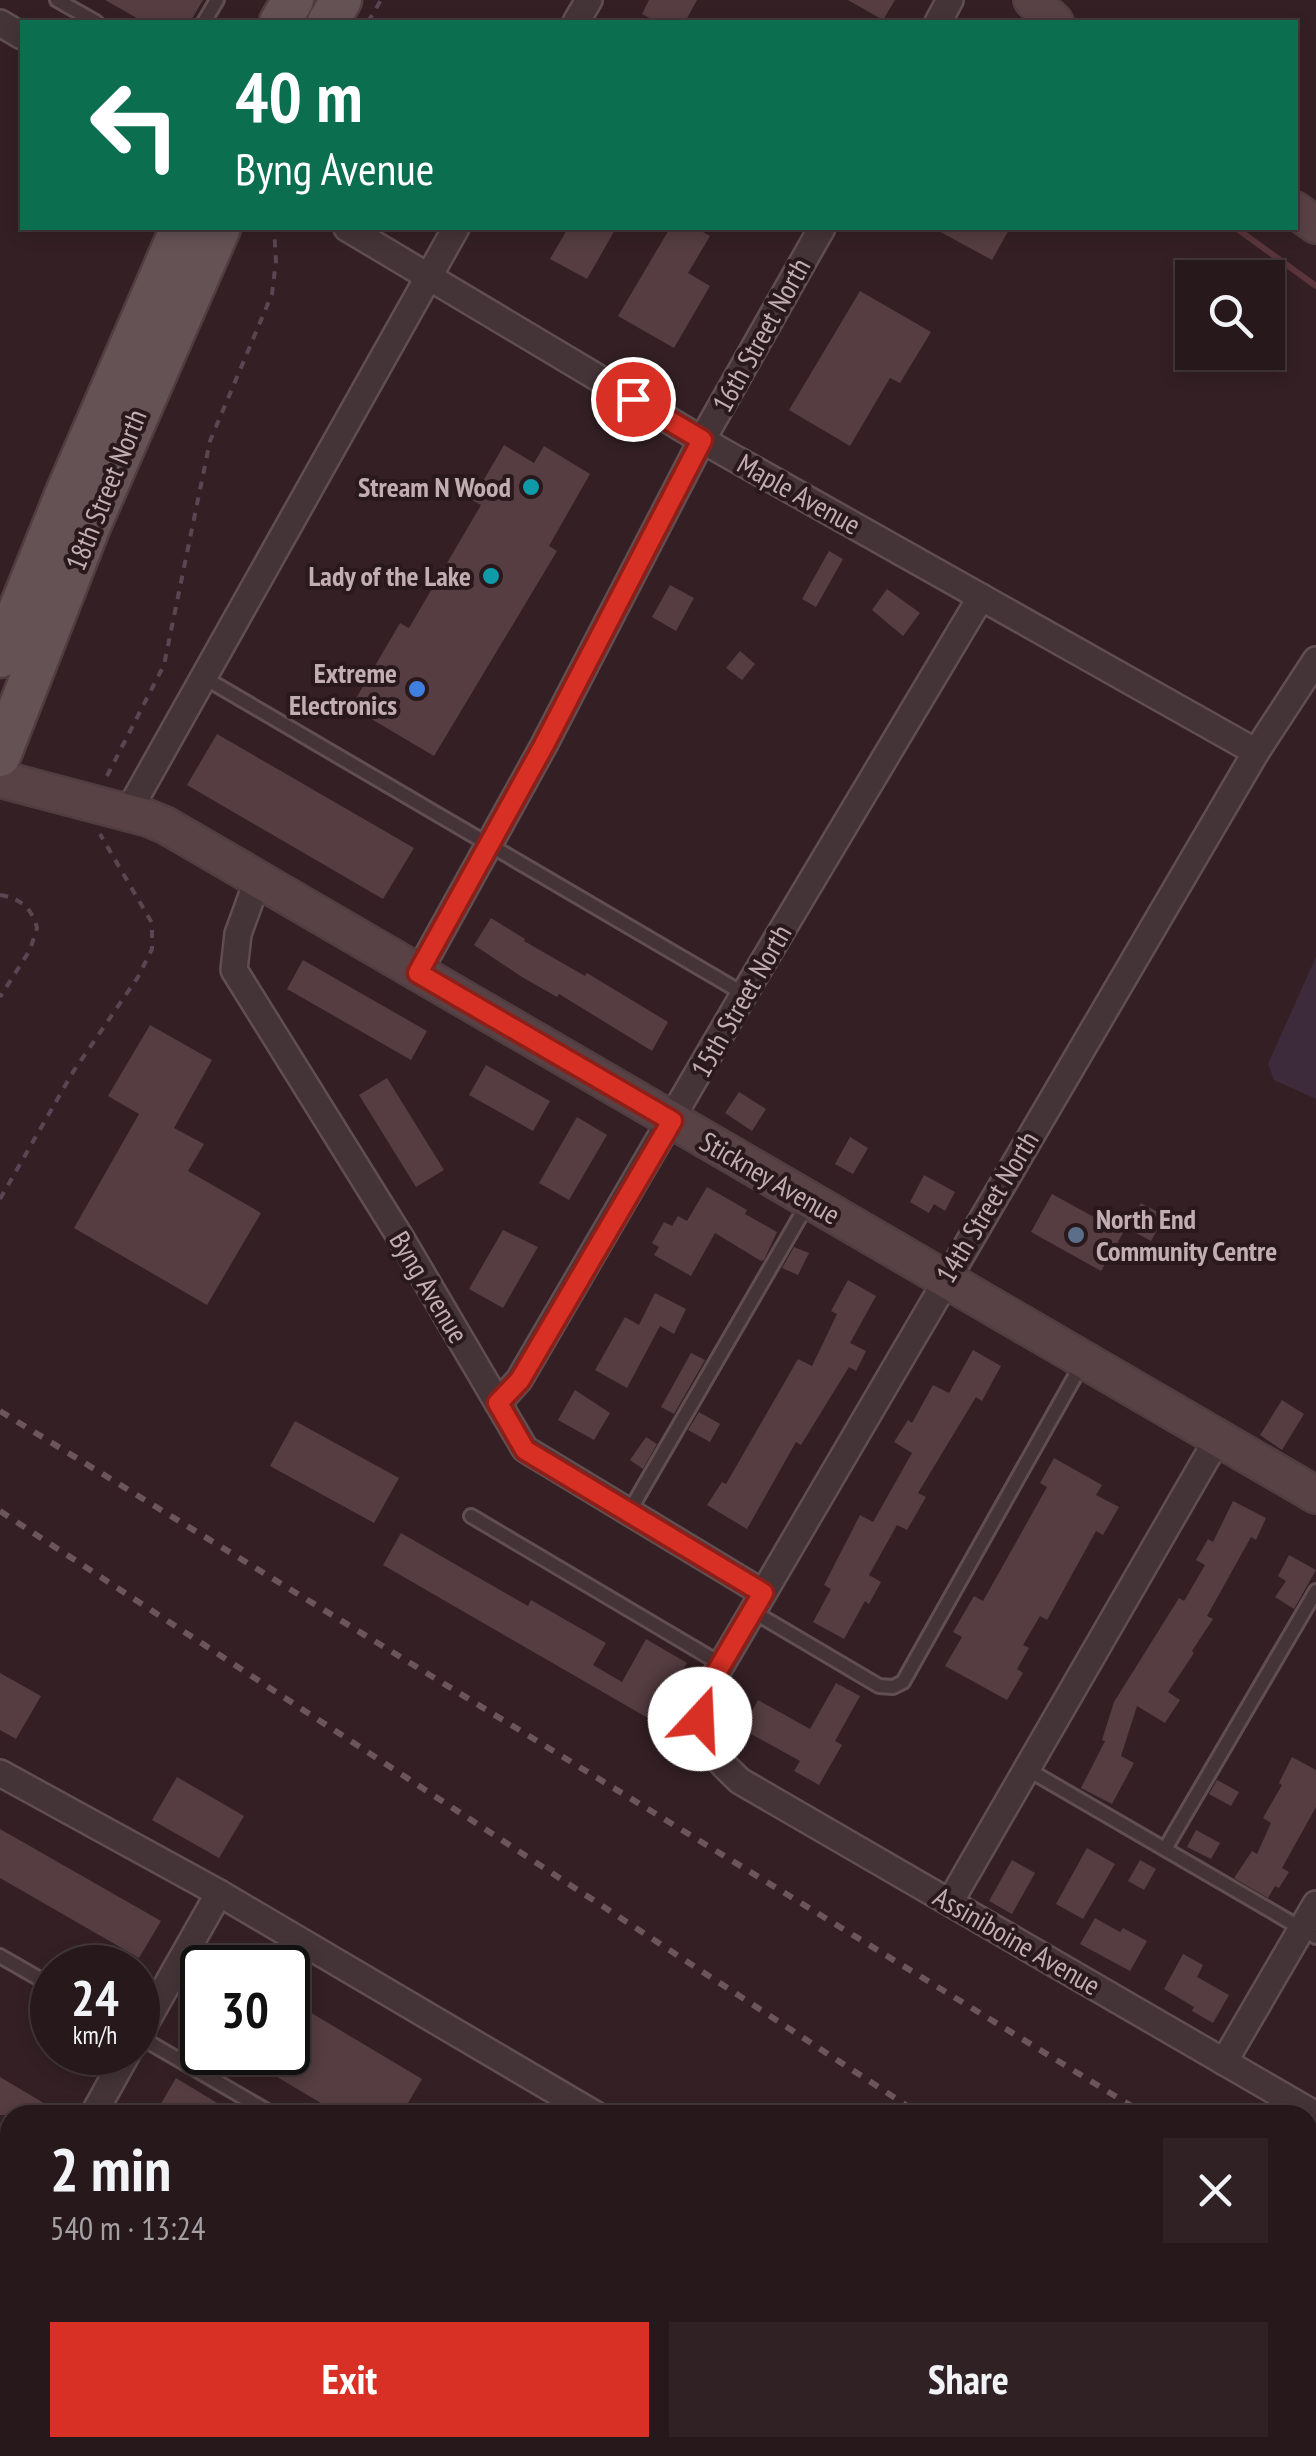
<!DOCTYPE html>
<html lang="en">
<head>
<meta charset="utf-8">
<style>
	body { margin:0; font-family:"PT Sans Narrow",sans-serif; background:#2f2124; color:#f1f3f6; height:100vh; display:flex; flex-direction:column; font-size:38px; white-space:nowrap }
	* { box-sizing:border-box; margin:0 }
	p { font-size:32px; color:#a4a0a3 }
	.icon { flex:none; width:55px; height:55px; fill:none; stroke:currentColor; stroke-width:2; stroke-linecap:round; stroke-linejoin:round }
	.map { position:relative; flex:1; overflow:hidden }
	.details { position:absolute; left:0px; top:2105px; width:1318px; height:352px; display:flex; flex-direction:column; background:#27181b; border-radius:30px 30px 0 0; box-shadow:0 5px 15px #0003,0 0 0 2px #43373a }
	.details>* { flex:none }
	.hud { position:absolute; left:20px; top:20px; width:1278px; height:210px; border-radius:0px; box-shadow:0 5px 15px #0003,0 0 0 2px #43373a; background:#0b6e4f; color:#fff; overflow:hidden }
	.buttons { position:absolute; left:1175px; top:260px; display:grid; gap:20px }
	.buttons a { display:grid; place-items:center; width:110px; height:110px; border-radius:0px; background:#27181b; box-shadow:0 5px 15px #0003,0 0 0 2px #43373a; font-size:50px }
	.speed { position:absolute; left:30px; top:1945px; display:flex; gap:20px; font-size:50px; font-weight:700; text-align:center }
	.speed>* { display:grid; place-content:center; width:130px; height:130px; border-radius:50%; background:#27181b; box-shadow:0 5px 15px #0003,0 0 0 2px #43373a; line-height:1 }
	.speed small { font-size:25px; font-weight:400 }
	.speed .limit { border:5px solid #111; border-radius:15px; background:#fff; color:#111 }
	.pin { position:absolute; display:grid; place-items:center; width:85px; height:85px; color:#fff; margin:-42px; border:5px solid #fff; border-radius:50%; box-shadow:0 2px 10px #0007 }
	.me { position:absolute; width:110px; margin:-55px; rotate:20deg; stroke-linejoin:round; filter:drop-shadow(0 0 8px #0008) }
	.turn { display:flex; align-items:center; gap:35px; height:210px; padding:0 50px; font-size:45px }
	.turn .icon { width:130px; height:130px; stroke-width:2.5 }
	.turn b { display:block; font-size:70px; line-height:85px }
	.round { display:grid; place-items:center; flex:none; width:105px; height:105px; border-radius:0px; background:#2f2124 }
	.head { display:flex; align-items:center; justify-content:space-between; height:170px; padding:0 50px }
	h1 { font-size:60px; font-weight:800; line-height:75px }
	.primary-button { display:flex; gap:20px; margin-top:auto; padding:20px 50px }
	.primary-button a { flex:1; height:115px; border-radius:0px; background:#d93025; color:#fff; font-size:40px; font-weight:800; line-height:115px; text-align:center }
	.primary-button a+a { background:#2f2124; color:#f1f3f6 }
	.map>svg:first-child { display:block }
	.green { fill:#3d2a3b }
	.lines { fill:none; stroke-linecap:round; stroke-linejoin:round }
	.stream { stroke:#5b353c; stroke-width:6 }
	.building { fill:#553d41 }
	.lane-casing { stroke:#604e51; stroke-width:18 }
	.street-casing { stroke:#604e51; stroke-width:30 }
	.secondary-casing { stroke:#4f3d40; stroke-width:40 }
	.primary-casing { stroke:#4f3d40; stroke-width:45 }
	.path { stroke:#5a4652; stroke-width:4; stroke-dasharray:8 8; stroke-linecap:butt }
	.lane { stroke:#453437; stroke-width:12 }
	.street { stroke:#453437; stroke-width:25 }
	.secondary { stroke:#584245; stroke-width:35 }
	.primary { stroke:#655255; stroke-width:40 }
	.rail { stroke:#6c565a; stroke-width:6; stroke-dasharray:10 10; stroke-linecap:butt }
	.route-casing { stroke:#8d1f18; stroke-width:25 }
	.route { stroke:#d93025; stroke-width:18 }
	.culture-dot { fill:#0f9aa8; stroke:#2a191c; stroke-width:4 }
	.shop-dot { fill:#3f7fe0; stroke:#2a191c; stroke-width:4 }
	.service-dot { fill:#5c6f8a; stroke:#2a191c; stroke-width:4 }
	.labels { text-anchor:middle; stroke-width:8; stroke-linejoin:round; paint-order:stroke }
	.street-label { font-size:28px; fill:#c2aeb1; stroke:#2a191c }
	.poi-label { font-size:28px; font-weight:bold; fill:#c2aeb1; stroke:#2a191c; text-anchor:end }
</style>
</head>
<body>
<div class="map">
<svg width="1316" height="2456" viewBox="0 0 1316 2456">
	<rect width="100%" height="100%" fill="#342024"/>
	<polygon class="green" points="1316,957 1316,1099 1274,1080 1268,1064"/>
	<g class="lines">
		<polyline class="stream" points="1236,228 1316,286"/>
	</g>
	<g class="building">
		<polygon points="105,0 203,0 190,22 144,22"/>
		<polygon points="649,0 697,0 685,22 657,22 642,14"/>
		<polygon points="848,0 895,0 883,20"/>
		<polygon points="568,228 616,228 587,279 550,259"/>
		<polygon points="670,228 696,228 710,236 688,273 710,286 674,348 618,316"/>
		<polygon points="933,228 1010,228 992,260"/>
		<polygon points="860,291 931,332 900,383 890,378 850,446 789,410"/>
		<polygon points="504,445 534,463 544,446 590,474 549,546 557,551 434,756 351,707 400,623 409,628 481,505 472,500"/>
		<polygon points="829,551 843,559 816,607 802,599"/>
		<polygon points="670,585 694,598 676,631 652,617"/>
		<polygon points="887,589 920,613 903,636 872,610"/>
		<polygon points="740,651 755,664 742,680 726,668"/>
		<polygon points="217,734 414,848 383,899 187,785"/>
		<polygon points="491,918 525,939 524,941 585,976 587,973 668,1022 652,1051 559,994 557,997 522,977 474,945"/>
		<polygon points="303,960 427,1031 411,1060 287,989"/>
		<polygon points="150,1025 212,1060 174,1128 204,1144 188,1171 261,1213 207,1305 74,1228 139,1114 108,1096"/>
		<polygon points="486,1065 550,1101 533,1131 469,1095"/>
		<polygon points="387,1078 444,1170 416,1187 359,1095"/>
		<polygon points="739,1092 766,1109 752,1131 725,1113"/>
		<polygon points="577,1117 607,1135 569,1200 539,1183"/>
		<polygon points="850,1137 868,1148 853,1174 835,1164"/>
		<polygon points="924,1175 955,1192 945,1211 934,1204 929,1213 910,1202"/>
		<polygon points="707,1187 747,1210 745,1214 777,1232 764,1260 761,1261 715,1233 691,1276 654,1255 659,1247 652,1243 664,1222 672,1226 678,1216 687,1221"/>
		<polygon points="1052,1194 1123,1233 1101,1271 1031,1232"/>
		<polygon points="1141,1203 1165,1216 1151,1241 1127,1228"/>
		<polygon points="503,1230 538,1247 503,1308 469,1289"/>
		<polygon points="794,1247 809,1253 798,1275 782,1268"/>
		<polygon points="848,1280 876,1296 850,1343 866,1351 856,1371 849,1367 801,1445 796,1442 747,1529 707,1505 722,1482 726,1484 798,1359 812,1366 837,1314 831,1311"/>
		<polygon points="655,1293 686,1309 674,1334 660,1326 627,1388 595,1370 625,1317 639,1325"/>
		<polygon points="973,1350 1001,1366 982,1401 976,1397 918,1493 926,1497 907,1530 897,1525 869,1575 881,1582 869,1604 865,1601 844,1639 813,1622 831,1589 824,1585 860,1515 873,1522 912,1453 894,1442 908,1420 912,1423 933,1385 949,1393"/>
		<polygon points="691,1353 705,1360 674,1414 661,1407"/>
		<polygon points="575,1390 610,1413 594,1440 558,1420"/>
		<polygon points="1282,1400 1304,1414 1282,1450 1260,1435"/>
		<polygon points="699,1412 720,1424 710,1442 688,1430"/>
		<polygon points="295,1421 399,1478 374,1523 270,1466"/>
		<polygon points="646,1437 657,1444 643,1469 630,1460"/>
		<polygon points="1054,1458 1102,1485 1096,1495 1119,1507 1103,1535 1096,1531 1047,1620 1040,1616 1023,1645 1029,1648 1017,1669 1023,1673 1007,1700 945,1666 962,1637 953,1632 974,1596 983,1601 1047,1487 1040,1483"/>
		<polygon points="1233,1501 1266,1518 1256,1540 1251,1537 1207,1616 1213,1619 1192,1651 1194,1653 1168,1692 1180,1700 1165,1723 1137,1706 1121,1756 1134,1763 1112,1804 1081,1788 1105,1741 1102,1740 1114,1702 1179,1598 1184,1601 1205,1565 1196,1560 1208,1539 1213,1542"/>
		<polygon points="401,1533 528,1606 531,1600 606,1643 593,1665 622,1682 646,1639 687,1663 653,1721 383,1565"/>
		<polygon points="1289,1555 1316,1570 1294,1609 1275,1597 1286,1581 1278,1576"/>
		<polygon points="0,1673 41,1696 16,1739 0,1730"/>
		<polygon points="836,1683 860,1696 835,1741 842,1745 819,1785 794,1771 800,1761 742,1729 758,1700 810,1729"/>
		<polygon points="1292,1757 1316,1770 1316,1807 1282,1868 1289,1872 1279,1888 1275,1886 1268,1898 1234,1878 1252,1851 1257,1854 1271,1823 1263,1818 1282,1785 1279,1783"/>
		<polygon points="177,1777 244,1816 219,1858 152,1820"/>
		<polygon points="1217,1780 1239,1792 1231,1806 1209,1794"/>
		<polygon points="0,1829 161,1921 139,1958 0,1878"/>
		<polygon points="1196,1830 1220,1843 1211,1859 1187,1847"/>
		<polygon points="1087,1848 1115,1864 1083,1919 1056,1904"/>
		<polygon points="1012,1860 1035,1873 1012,1914 989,1901"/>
		<polygon points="1140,1860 1156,1869 1144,1890 1128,1881"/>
		<polygon points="1095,1918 1120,1932 1123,1928 1147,1941 1130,1971 1080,1944"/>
		<polygon points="1183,1954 1203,1965 1197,1977 1229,1995 1213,2023 1192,2011 1194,2007 1164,1989"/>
		<polygon points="288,1999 422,2079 401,2115 341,2115 235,2052 288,2052"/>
		<polygon points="0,2077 64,2115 0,2115"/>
		<polygon points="176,2078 237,2115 172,2115 159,2107"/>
	</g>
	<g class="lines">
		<defs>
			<g id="lane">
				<polyline points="57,0 96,22"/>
				<polyline points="204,22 217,0"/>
				<polyline points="203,677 744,994"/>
				<polyline points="629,1512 808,1203"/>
				<polyline points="471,1516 721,1664"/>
				<polyline points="752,1611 879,1686 893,1687 903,1682 1082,1364"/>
				<polyline points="1027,1769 1316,1937"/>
				<polyline points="1165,1849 1316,1591"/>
				<polyline points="0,1956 52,1986"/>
				<polyline points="138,2036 274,2115"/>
				<polyline points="848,2448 862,2456"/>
				<polyline points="79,2456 84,2448"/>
				<polyline points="450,2456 455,2448"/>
				<polyline points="814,2456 819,2448"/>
			</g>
			<g id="street">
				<polyline points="576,22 589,0"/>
				<polyline points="938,22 950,0"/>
				<polyline points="0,23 22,36"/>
				<polyline points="347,228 702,440 1256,752"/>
				<path d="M1316,660L1256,752L706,1691C696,1736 707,1750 740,1781L1316,2115"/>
				<polyline points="128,812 456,228"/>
				<polyline points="258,879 238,934 234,970 402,1240 525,1449 763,1593"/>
				<polyline points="418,973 544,745 702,440 822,228"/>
				<polyline points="498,1403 519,1380 744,994 981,597"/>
				<polyline points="0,1773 219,1893 596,2115"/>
				<polyline points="950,1902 1218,1438"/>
				<polyline points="138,2036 219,1893"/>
				<polyline points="1224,2062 1316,1904"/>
				<polyline points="93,2115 128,2052"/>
				<polyline points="0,2281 10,2263"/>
				<polyline points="1166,2448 1180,2456"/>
				<polyline points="265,2456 270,2448"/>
				<polyline points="630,2456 635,2448"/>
			</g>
			<g id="secondary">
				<polyline points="1032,0 1055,22"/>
				<polyline points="1295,210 1316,225"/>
				<polyline points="0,779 148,818 165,825 1316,1495"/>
				<polyline points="0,2234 10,2240"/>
				<polyline points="369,2448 384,2456"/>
			</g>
			<g id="primary">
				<polyline points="280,22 293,0"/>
				<polyline points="328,22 341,0"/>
				<polyline points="0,657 66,493 181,228"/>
				<polyline points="0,756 90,526 220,228"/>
			</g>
		</defs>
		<use href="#lane" class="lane-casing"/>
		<use href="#street" class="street-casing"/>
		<use href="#secondary" class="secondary-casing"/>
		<use href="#primary" class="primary-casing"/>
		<g class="path">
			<polyline points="368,22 381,0"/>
			<polyline points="107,776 164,665 210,441 272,294 276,261 274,228"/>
			<path d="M0,895C20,898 32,908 37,928L30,950L0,997"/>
			<polyline points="0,1199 73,1072 138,977 152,949 152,923 100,834"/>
		</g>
		<use href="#lane" class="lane"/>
		<use href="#street" class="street"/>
		<use href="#secondary" class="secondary"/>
		<use href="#primary" class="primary"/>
		<g class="rail">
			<polyline points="0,1411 1146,2115"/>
			<polyline points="0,1511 921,2115"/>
			<polyline points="1308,2214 1316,2220"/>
			<polyline points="1308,2360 1316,2365"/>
		</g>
	</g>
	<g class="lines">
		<defs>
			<polyline id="route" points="633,399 702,440 544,745 418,973 672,1121 520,1380 498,1403 525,1450 763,1593 706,1690 700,1719"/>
		</defs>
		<use href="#route" class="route-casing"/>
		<use href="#route" class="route"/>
	</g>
	<g class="culture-dot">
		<circle cx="531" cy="487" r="10"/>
		<circle cx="491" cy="576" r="10"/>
	</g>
	<circle class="shop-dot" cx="417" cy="689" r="10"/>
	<circle class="service-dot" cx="1076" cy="1235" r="10"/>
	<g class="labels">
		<g class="street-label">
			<text transform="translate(761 335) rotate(-61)" y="10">16th Street North</text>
			<text transform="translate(106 490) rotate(-68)" y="10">18th Street North</text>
			<text transform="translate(799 494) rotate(29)" y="10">Maple Avenue</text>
			<text transform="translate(741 1001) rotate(-60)" y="10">15th Street North</text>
			<text transform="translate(770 1178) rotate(30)" y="10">Stickney Avenue</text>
			<text transform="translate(987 1207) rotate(-59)" y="10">14th Street North</text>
			<text transform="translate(429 1287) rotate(59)" y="10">Byng Avenue</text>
			<text transform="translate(1017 1941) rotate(30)" y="10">Assiniboine Avenue</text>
		</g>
		<g class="poi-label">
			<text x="511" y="497">Stream N Wood</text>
			<text x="471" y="586">Lady of the Lake</text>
			<text x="397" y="683">Extreme<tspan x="397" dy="32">Electronics</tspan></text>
			<text x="1096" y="1229" text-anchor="start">North End<tspan x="1096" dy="32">Community Centre</tspan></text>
		</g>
	</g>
</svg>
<div class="buttons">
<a><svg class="icon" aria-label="search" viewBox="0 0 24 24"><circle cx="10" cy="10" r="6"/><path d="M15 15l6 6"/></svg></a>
</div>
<div class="speed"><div>24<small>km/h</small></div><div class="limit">30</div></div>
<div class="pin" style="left:633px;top:399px;background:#d93025"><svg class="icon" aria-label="arrive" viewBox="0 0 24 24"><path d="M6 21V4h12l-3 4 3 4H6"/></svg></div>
<svg class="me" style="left:700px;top:1719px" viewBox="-20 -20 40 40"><circle r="19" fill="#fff"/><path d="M0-13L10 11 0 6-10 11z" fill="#d93025"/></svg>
<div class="hud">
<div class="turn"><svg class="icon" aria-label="left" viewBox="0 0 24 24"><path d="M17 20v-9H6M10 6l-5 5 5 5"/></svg><div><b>40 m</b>Byng Avenue</div></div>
</div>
<section class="details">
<div class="head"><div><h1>2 min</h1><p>540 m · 13:24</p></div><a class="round"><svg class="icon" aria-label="close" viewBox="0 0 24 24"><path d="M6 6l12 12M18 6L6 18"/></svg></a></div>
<div class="primary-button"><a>Exit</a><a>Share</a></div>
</section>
</div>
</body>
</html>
